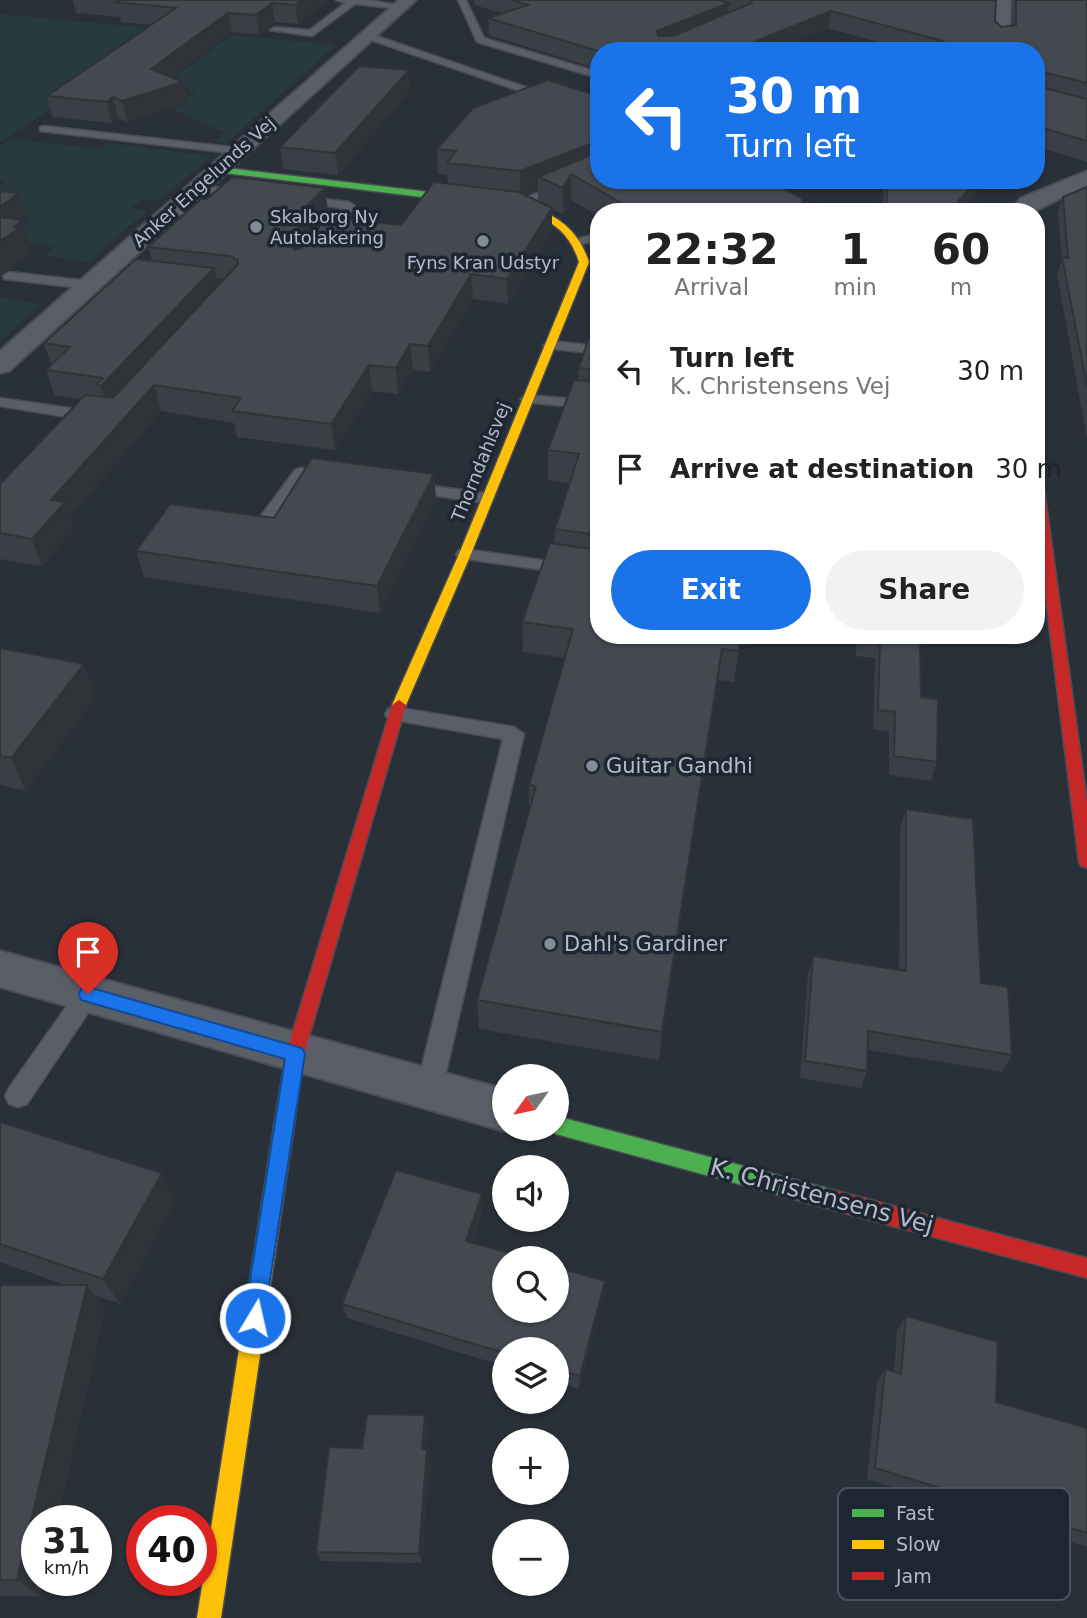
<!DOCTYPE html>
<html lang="en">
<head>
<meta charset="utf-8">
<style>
	body { margin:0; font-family:"DejaVu Sans",sans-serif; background:#f2f2f2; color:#222; height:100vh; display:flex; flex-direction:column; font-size:26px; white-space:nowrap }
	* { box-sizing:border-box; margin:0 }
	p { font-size:23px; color:#767676 }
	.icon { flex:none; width:38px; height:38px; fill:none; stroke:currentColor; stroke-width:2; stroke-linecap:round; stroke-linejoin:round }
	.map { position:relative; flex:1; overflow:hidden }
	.sheet { position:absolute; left:590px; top:203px; width:455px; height:441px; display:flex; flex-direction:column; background:#fff; border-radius:28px; box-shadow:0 2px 5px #0004 }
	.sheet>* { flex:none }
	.hud { position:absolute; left:590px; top:42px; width:455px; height:147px; border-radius:28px; box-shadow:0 2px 5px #0004; background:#1a73e8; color:#fff; overflow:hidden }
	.needle { width:46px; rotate:237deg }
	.fabs { position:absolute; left:492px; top:1064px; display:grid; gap:14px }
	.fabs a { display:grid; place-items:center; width:77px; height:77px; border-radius:50%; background:#fff; box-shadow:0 2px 5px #0004; font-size:35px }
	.speed { position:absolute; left:21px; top:1505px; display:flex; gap:14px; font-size:35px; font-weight:700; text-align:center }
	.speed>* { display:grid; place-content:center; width:91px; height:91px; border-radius:50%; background:#fff; box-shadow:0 2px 5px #0004; line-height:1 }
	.speed small { font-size:18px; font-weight:400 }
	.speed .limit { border:10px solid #d22; background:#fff; color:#111 }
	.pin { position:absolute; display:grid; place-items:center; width:60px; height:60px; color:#fff; margin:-72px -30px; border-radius:50% 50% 50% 0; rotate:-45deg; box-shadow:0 0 7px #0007 }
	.pin .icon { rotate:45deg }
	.me { position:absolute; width:77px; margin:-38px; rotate:9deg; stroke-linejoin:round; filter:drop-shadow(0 0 5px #0008) }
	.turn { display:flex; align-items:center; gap:24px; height:147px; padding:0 21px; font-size:32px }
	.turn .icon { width:91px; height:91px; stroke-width:2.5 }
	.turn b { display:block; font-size:49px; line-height:60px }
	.eta { display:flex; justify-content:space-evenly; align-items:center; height:119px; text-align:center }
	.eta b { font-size:42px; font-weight:800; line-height:49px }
	.action { display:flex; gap:14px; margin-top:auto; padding:14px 21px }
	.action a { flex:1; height:80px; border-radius:42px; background:#1a73e8; color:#fff; font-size:28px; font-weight:800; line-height:80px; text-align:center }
	.action a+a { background:#f2f2f2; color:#222 }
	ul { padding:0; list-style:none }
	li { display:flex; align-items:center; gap:21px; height:98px; padding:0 21px }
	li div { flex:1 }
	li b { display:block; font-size:26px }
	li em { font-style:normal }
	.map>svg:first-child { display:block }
	.green { fill:#273a3e }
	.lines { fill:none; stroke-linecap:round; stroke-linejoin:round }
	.lane-casing { stroke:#484c53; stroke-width:3 }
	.street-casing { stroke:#484c53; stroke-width:4 }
	.fast-casing { stroke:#484c53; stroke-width:3 }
	.slow-casing { stroke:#484c53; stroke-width:3 }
	.jam-casing { stroke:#484c53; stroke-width:3 }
	.lane { fill:#5a5e66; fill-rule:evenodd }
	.street { fill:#5a5e66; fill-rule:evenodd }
	.fast { fill:#4caf50; fill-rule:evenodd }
	.slow { fill:#ffc107; fill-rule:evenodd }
	.jam { fill:#c62828; fill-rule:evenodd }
	.wall { fill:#3a3f45; fill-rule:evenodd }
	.shaded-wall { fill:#303338 }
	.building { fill:#444950; stroke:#303338; stroke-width:2 }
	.route { fill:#1a73e8; stroke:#114b97; stroke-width:2 }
	.poi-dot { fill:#848b96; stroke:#1d2633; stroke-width:2.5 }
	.labels { text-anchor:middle; stroke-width:7; stroke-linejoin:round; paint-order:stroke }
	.far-street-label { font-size:18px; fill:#b4bcc9; stroke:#1d2633 }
	.far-poi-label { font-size:18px; fill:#b4bcc9; stroke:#1d2633; text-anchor:start }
	.poi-label { font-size:21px; fill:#b4bcc9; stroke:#1d2633; text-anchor:start }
	.near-street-label { font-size:24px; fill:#b4bcc9; stroke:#1d2633 }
	.key { fill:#1d2633; stroke:#4a5360; stroke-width:2 }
	.key-label { font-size:19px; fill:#b4bcc9 }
</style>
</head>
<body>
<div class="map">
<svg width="1087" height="1618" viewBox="0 0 1087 1618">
	<rect width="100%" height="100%" fill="#2a3038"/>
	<g class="green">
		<polygon points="0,14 171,30 0,142"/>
		<polygon points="231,35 336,45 226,143 215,142 225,132 171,109 190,103 183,99 196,93 180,86 159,89"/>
		<polygon points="11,139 99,149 108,143 211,156 160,200 142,199 131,208 147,211 88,262 46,256 55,247 7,239 31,219 0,214 0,187 7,181 0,180 0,146"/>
		<polygon points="0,298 42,304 0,340"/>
	</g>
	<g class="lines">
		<defs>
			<g id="lane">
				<polygon points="336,0 367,0 406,6 402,9 355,4 312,36 270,30 275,27 310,30 345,3"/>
				<polygon points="458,0 466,0 484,38 598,72 598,78 477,42"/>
				<polygon points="368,33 598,112 598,118 365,38"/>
				<polygon points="44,126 240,148 245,151 240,154 40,131 40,127"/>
				<polygon points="598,168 598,175 518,208 508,205"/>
				<polygon points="198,185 244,191 250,194 244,197 194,190 192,188"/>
				<polygon points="301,196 349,202 355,206 324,243 320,244 314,240 341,208 297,202 297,198"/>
				<polygon points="598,233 598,241 580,244 574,240"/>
				<polygon points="9,272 89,281 96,285 89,289 4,279 3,276"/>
				<polygon points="550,341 598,346 598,354 545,348 543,345"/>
				<polygon points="527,395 598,401 598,409 522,402 520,399"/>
				<polygon points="0,398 97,412 105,417 97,422 0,406"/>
				<polygon points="301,468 329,472 337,477 329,482 305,478 269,529 257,529 257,521 295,470"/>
				<polygon points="409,483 486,493 494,498 486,503 403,491 401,488"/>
				<polygon points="465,549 598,568 598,578 459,558 456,554 459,550"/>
				<polygon points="395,707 514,727 524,734 442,1090 438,1098 429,1101 420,1098 416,1090 503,739 388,719 385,714 388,709"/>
				<polygon points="88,984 96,987 100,994 96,1001 27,1104 18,1107 9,1104 5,1096 9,1088 80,987"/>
			</g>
			<g id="street">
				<polygon points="399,0 416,0 9,371 0,373 0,351"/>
				<polygon points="995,0 1011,0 1009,42 997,42 994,38"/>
				<polygon points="1087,171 1087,185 1033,212 1010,212 1021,198"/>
				<polygon points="0,951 504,1089 504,1129 511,1129 504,1131 0,987"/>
			</g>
			<g id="fast">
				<polygon points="219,167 514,202 534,210 530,213 513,208 216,172 215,170"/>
				<polygon points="556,1116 833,1190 840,1193 843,1200 840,1207 833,1210 556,1134 548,1129 556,1129"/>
			</g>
			<g id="slow">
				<path d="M530,207C560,216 579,232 589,262L471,554L406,705L399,710L392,705L459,554L579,262C570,234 554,221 527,212V208Z"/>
				<polygon points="284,1117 291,1120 294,1126 221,1618 197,1618 274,1126 277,1120"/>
			</g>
			<g id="jam">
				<polygon points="1036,470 1042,474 1087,802 1087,868 1081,866 1079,862 1036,521"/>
				<polygon points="399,700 406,705 304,1054 294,1126 291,1132 284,1135 277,1132 274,1126 286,1054 392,705"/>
				<polygon points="833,1190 1087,1258 1087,1278 833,1210 826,1207 823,1200 826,1193"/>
			</g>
		</defs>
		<use href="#lane" class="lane-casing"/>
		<use href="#street" class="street-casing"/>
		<use href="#fast" class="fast-casing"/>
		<use href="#slow" class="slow-casing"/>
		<use href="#jam" class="jam-casing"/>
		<use href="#lane" class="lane"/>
		<use href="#street" class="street"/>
		<use href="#fast" class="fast"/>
		<use href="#slow" class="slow"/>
		<use href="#jam" class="jam"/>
	</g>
	<g class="wall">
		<polygon points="73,0 328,0 298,24 275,22 259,35 232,32 172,77 183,82 187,102 127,122 118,118 112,123 53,117 47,96 152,25 121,22 120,17 76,13"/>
		<polygon points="474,0 996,0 995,21 1001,27 1012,26 1013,0 1087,0 1087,162 1036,146 1036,51 911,51 828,28 772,51 598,51 598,69 489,35 488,18 502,13 474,5"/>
		<path d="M591,82L598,83V180L801,212H598V216L571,200L563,214L552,209V232L508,304L473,299L430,372L413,369L398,394L372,391L335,450L237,437L234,423L161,411L70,516L74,529L42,566L0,559V484L82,399L54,395L46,370L51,365L44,343L152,261L148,247L328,211L311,228L312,235L401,225L448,183L447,175L438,174L437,149L590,94ZM538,190V201L525,195ZM216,278L224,279L217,286Z"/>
		<polygon points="410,91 338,175 283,169 280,147"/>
		<polygon points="884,180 985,180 961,212 883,212"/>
		<polygon points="1087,187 1087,439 1057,274 1062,259 1058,213 1063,197"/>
		<polygon points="598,327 598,635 750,635 749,643 739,648 734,682 718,680 659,1060 479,1029 477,1000 529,810 529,785 565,658 523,652 522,622 554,544 555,529 569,483 548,480 548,450 578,381 579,368"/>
		<polygon points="434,474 436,500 380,613 144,577 136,551 274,518"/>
		<polygon points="857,635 920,635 921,697 937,762 931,781 889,775 889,731 873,729 875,658 856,656"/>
		<polygon points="0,648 84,664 96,697 26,791 0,785"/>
		<polygon points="906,809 1012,1055 1002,1072 868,1050 867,1071 861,1088 800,1078 808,974 813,956 899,970 900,828"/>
		<polygon points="0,1122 175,1201 120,1304 95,1295 105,1310 57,1521 37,1521 40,1596 0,1596 0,1285 65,1285 0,1262"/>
		<polygon points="482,1194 483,1209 473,1242 605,1281 603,1295 579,1389 556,1382 556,1349 504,1349 504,1366 347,1318 342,1304"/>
		<polygon points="906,1316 996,1402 1087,1428 1087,1547 867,1479 877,1382 885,1369 894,1372 897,1330"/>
		<polygon points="425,1415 428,1427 426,1449 430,1461 422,1563 322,1561 316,1552 362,1448"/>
	</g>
	<g class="shaded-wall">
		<polygon points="302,0 328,0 298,24 295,5"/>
		<polygon points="272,3 275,22 259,35 256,15"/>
		<polygon points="729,3 727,19 656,49 657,31"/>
		<polygon points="831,11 828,28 772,51 731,51"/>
		<polygon points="228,13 232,32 155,90 151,69"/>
		<polygon points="409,70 410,91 338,175 335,153"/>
		<polygon points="183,82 187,102 127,122 122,101"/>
		<polygon points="113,97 118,118 112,123 107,102"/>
		<polygon points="598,141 598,166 571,174 571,200 563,214 563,188 538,177 538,190 520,197 520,171"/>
		<polygon points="975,180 985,180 961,212 950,212"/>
		<polygon points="325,188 328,211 311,228 313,239 290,266 286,242 299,214"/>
		<polygon points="19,193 27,220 23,223 30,247 27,250 29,256 2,274 0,279 0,207"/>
		<polygon points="552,208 552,232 508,304 507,279"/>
		<polygon points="214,268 219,292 108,411 101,386"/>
		<polygon points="471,274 473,299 430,372 428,346"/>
		<polygon points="410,344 413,369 398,394 396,368"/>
		<polygon points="369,365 372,391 335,450 331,424"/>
		<polygon points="154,385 161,411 70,516 74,529 42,566 32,539 51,500"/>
		<polygon points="434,474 436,500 380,613 377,586"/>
		<polygon points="741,635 750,635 749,643 739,649"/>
		<polygon points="84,664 96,697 26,791 11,758"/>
		<polygon points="718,680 659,1060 662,1032"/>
		<polygon points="162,1173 175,1201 120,1304 103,1279"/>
		<polygon points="482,1194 483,1209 468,1256 466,1241"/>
		<polygon points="605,1281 603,1295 579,1389 580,1376"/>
		<polygon points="87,1285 105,1310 57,1521 37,1521 37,1580 43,1580 40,1596 17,1580"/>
		<polygon points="425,1415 428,1427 425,1461 422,1449"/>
		<polygon points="427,1449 430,1461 422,1563 419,1554"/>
	</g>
	<g class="building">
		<polygon points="120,0 302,0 295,5 272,3 256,15 228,13 151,69 183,82 122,101 113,97 107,102 47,96 176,8 116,2"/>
		<polygon points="512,0 719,0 729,3 657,31 658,36 673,36 752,3 751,0 996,0 995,21 1001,27 1016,25 1016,0 1087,0 1087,83 1039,71 1040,87 1087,99 1087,141 1036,126 1036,51 921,51 943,41 831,11 731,51 598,51 488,18 528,5"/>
		<polygon points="359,66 409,70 335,153 280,147"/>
		<polygon points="548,80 598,96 598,141 520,171 447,163 456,151 437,149 473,108"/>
		<polygon points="598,152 598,180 767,180 803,199 800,212 637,212 571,174 563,188 538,177"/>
		<polygon points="232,177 325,188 299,214 309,215 286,242 295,250 302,248 327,217 401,225 434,182 519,192 552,208 507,279 471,274 428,346 410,344 396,368 369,365 331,424 232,411 241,398 154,385 51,500 65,502 32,539 0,533 0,484 85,395 113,398 238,264 238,260 230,256 148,247 201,199 207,199"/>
		<polygon points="887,180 975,180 950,212 912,212 912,210 887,208"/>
		<polygon points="1087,187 1087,386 1062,257 1068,258 1063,197"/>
		<polygon points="0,191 19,193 0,207"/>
		<polygon points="0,217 22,220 14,227 20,228 0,241"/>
		<polygon points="136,259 214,268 101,386 96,385 103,378 46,370 70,347 44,343"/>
		<polygon points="598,327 598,370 579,368 588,340 594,328"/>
		<polygon points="574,380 598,382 598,535 555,529 579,454 548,450"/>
		<polygon points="312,458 434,474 377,586 136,551 170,504 274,518"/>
		<polygon points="550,543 598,550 598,635 741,635 739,651 722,649 662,1032 477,1000 536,786 529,785 573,629 522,622"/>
		<polygon points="860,635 920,635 921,697 938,699 937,762 894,756 895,712 878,710 880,639 860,637"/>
		<polygon points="0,648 84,664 11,758 0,756"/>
		<polygon points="906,809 973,819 981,983 1008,987 1012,1055 868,1031 867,1071 805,1061 813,956 906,971"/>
		<polygon points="0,1122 162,1173 103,1279 0,1244"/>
		<polygon points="396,1170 482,1194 466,1241 527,1258 504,1258 504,1311 556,1311 556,1267 605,1281 580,1376 556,1369 556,1349 504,1349 504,1353 342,1304"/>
		<polygon points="0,1285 87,1285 17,1580 0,1580"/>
		<polygon points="906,1316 998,1342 996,1402 1087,1428 1087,1533 875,1468 885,1369 901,1374"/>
		<polygon points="367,1414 425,1415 422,1449 427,1449 419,1554 316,1552 329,1447 362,1448"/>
	</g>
	<polygon class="route" points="88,987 302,1048 305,1054 263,1325 255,1328 247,1325 244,1318 285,1059 81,1000 79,994 81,989"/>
	<g class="poi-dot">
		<circle cx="256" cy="227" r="7"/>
		<circle cx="483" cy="241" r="7"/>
		<circle cx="592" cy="766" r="7"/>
		<circle cx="550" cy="944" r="7"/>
	</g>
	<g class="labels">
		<g class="far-street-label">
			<text transform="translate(204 182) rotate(-42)" y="6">Anker Engelunds Vej</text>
			<text transform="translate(481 462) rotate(-68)" y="6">Thorndahlsvej</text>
		</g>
		<g class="far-poi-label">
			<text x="270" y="223">Skalborg Ny<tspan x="270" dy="21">Autolakering</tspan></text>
			<text x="483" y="269" text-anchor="middle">Fyns Kran Udstyr</text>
		</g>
		<g class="poi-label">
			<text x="606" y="773">Guitar Gandhi</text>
			<text x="564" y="951">Dahl's Gardiner</text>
		</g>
		<g class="near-street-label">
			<text transform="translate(822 1196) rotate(15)" y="8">K. Christensens Vej</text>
		</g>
	</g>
	<rect x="838" y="1488" width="232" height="112" rx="10" class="key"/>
	<rect x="852" y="1509" width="32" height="8" fill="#4caf50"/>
	<rect x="852" y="1540" width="32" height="9" fill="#ffc107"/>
	<rect x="852" y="1572" width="32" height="8" fill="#c62828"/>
	<g class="key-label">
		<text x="896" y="1520">Fast</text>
		<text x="896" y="1551">Slow</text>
		<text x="896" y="1583">Jam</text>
	</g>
</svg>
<div class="fabs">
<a><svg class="needle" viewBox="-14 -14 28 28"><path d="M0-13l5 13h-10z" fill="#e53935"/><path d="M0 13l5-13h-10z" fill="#767676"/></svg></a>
<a><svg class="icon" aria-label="sound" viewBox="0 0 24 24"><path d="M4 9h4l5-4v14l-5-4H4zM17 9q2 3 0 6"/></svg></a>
<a><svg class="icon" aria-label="search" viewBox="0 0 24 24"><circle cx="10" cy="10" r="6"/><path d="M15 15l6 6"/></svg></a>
<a><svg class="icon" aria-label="layers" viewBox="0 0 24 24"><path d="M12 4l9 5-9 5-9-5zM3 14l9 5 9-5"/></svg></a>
<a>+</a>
<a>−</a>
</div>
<div class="speed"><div>31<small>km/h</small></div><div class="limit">40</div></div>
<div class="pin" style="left:88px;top:994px;background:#d93025"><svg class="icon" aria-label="arrive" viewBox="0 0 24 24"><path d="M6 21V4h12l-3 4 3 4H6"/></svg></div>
<svg class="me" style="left:255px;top:1318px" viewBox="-20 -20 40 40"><circle r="17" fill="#1a73e8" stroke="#fff" stroke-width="3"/><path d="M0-11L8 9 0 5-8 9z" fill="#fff"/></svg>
<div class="hud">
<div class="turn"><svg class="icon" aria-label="left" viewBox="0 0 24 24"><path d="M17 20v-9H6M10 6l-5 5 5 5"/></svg><div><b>30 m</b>Turn left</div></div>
</div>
<section class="sheet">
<div class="eta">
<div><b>22:32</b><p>Arrival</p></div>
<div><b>1</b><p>min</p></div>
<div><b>60</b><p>m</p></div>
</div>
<ul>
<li><svg class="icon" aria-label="left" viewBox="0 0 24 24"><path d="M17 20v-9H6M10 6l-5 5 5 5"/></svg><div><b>Turn left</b><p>K. Christensens Vej</p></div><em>30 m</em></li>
<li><svg class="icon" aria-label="arrive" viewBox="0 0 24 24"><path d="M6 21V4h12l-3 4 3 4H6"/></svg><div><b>Arrive at destination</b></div><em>30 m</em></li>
</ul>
<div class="action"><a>Exit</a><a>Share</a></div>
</section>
</div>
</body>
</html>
